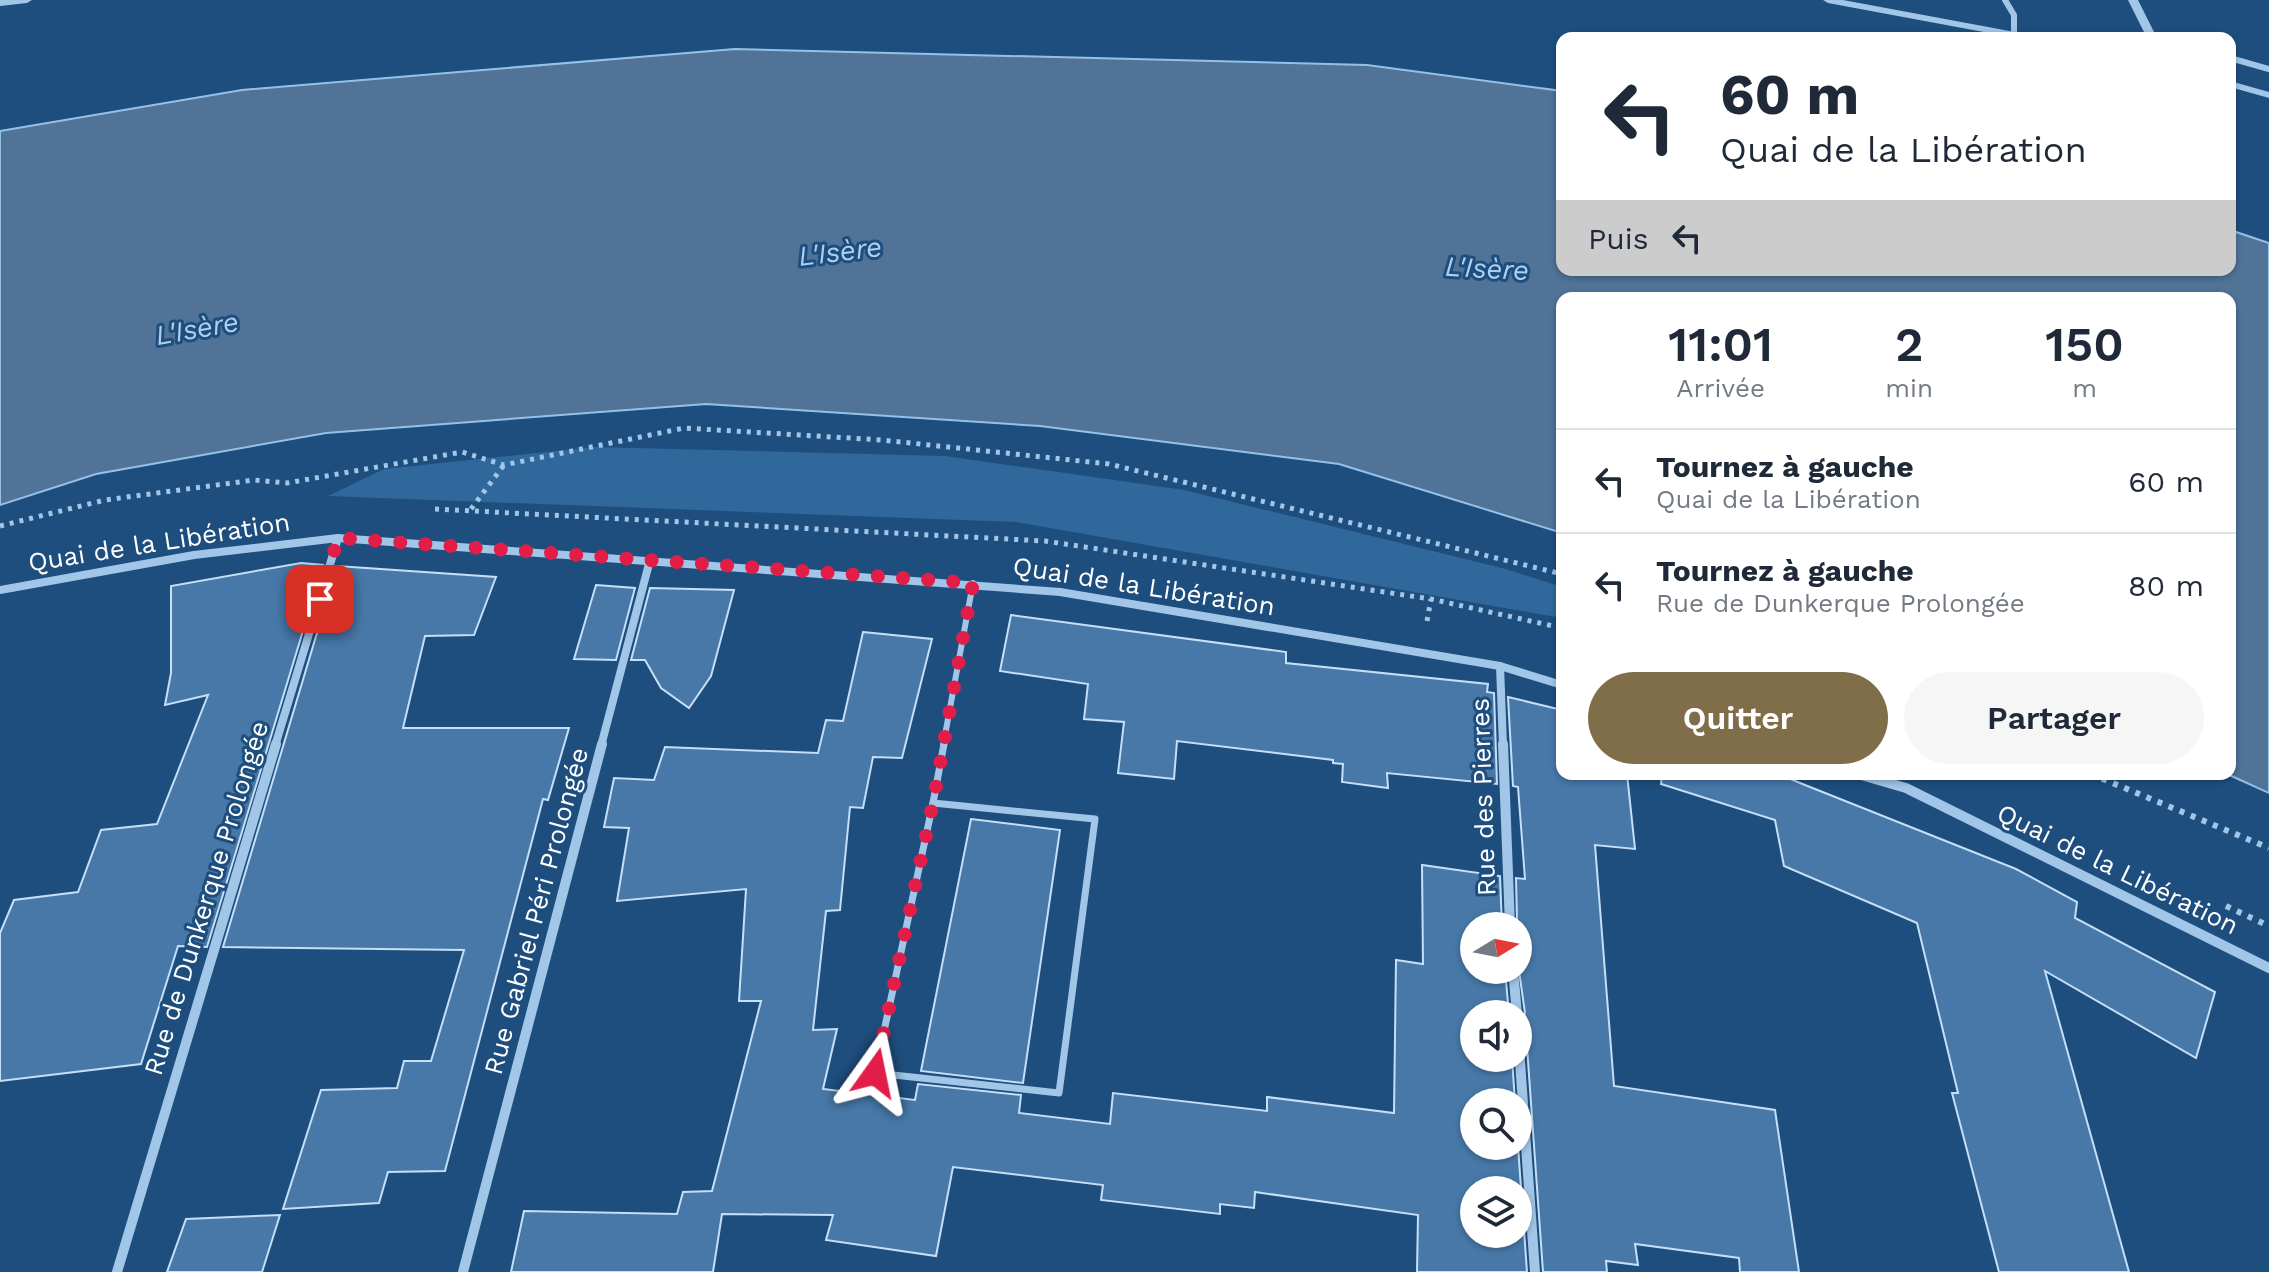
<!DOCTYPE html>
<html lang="fr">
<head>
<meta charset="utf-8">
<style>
	body { margin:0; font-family:"Work Sans",sans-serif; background:#f6f6f7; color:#1f2937; height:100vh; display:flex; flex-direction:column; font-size:30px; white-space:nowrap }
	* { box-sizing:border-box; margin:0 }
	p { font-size:26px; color:#747a83 }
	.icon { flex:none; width:44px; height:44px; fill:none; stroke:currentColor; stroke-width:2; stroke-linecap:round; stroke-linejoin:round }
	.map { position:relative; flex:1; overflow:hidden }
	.sheet { position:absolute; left:1556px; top:292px; width:680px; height:488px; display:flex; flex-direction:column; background:#fff; border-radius:16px; box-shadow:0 2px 6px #0004 }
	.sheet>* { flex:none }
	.hud { position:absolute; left:1556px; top:32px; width:680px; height:244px; border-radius:16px; box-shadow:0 2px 6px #0004; background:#fff; color:#1f2937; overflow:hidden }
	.needle { width:52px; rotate:80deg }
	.buttons { position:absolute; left:1460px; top:912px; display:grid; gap:16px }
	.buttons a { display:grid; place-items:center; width:72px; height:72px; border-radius:50%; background:#fff; box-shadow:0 2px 6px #0004; font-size:40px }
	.pin { position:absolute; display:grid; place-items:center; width:68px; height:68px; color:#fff; margin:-34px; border-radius:16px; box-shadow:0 4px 12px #0006 }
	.me { position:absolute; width:88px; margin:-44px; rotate:12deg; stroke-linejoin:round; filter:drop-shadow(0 0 6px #0008) }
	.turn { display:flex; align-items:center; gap:28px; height:168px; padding:0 32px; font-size:36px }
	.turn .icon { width:104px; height:104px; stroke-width:2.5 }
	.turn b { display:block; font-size:56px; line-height:68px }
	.then { display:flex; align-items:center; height:76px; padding:0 32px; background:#0003; gap:16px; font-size:30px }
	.eta { display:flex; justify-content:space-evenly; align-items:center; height:136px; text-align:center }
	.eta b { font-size:48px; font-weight:600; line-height:56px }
	.cta { display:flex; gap:16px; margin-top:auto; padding:16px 32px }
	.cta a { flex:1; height:92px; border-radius:48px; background:#806e4a; color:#fff; font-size:32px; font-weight:600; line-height:92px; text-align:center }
	.cta a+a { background:#f6f6f7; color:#1f2937 }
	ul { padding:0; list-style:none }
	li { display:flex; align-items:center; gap:24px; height:104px; padding:0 32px; border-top:2px solid #e0e1e3 }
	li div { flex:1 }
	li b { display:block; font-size:30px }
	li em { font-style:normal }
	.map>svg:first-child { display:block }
	.green { fill:#31689c }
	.water { fill:#507397; stroke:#95c1e9; stroke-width:2 }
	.building { fill:#4778a8; stroke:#c6def6; stroke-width:2; fill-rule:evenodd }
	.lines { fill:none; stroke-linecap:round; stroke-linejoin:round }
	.path-far1 { stroke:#a2c6e8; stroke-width:5; stroke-dasharray:4 6; stroke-linecap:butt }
	.path { stroke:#a2c6e8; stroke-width:6; stroke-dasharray:5 7; stroke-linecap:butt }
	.service-far1 { stroke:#a2c6e8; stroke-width:6 }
	.service { stroke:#a2c6e8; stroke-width:7 }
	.minor-far2 { stroke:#a2c6e8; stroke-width:6 }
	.minor-far1 { stroke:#a2c6e8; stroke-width:8 }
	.minor { stroke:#a2c6e8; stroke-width:10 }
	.tertiary { fill:#a2c6e8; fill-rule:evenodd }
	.route { stroke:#e11d48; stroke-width:14; stroke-dasharray:0 25.2 }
	.labels { text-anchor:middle; stroke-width:6; stroke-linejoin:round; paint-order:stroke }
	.street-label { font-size:26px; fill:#fff; stroke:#1e4e7e }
	.water-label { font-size:28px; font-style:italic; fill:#adcff0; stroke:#1e4e7e }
</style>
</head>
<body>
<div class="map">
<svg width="2269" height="1272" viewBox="0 0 2269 1272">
	<rect width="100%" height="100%" fill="#1e4e7e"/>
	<polygon class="green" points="594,447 945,456 1184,490 1506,569 1562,587 1562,618 1016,522 328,496 384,469"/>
	<polygon class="water" points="735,49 1367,65 1562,91 1562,270 2230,270 2230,230 2269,243 2269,793 2227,774 2230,298 1562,298 1562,533 1339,464 1040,426 706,404 326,433 96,474 0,505 0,131 242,90"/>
	<g class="building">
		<polygon points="301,563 323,565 207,947 178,946 141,1064 0,1081 0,933 14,900 78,892 101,830 157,824 208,695 165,705 171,673 171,586"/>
		<polygon points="337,566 496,577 474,635 425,636 403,728 569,728 548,800 543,799 445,1171 388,1172 379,1203 283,1209 321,1090 397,1088 404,1061 431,1061 464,950 223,947"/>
		<polygon points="596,585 635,588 616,660 574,659"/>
		<polygon points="650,588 734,590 711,676 689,708 661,688 645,660 631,660"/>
		<polygon points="1011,615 1286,652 1286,663 1488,684 1487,692 1494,693 1497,784 1387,773 1388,788 1342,782 1343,764 1333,763 1333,760 1177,741 1174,779 1118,773 1124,722 1084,719 1088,684 1000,671"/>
		<path d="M863,632L932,639L902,758L873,757L863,808L850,807L840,910L826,911L813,1030L837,1029L823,1089L915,1100L918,1084L1021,1095L1019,1113L1110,1124L1113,1093L1267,1111V1097L1394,1113L1396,960L1423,964L1422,865L1500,876L1502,926H1474V970H1505L1509,1014H1474V1058H1512L1515,1102H1474V1146H1518L1527,1272H1417L1418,1215L1255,1192L1254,1208L1220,1204V1214L1101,1200L1103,1185L953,1167L936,1256L826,1240L833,1215L722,1214L713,1272H511L524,1211L677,1214L683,1192L712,1191L761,1001H739L746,889L617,901L629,828L604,827L614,778L654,780L665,747L818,753L826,720L843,721ZM1474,1190H1518V1234H1474Z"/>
		<polygon points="1508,697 1562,710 1562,774 1627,774 1635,849 1595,845 1614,1086 1775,1110 1799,1272 1740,1272 1739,1258 1635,1244 1638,1265 1606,1261 1607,1272 1543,1272 1526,1033 1518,1026 1525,1013 1518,964 1516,878 1525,879 1518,787 1513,786"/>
		<polygon points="1662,774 1778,774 1805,785 2016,869 2077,902 2075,918 2215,992 2196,1058 2045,971 2129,1272 1999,1272 1952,1093 1958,1093 1917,923 1784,866 1775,820 1661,784"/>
		<polygon points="971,819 1060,830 1023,1083 921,1071"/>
		<polygon points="280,1215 262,1272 167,1272 186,1219"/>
	</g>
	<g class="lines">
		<g class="path-far1">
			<polyline points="435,509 1045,541 1431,599 1562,628"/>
			<polyline points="471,509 504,465"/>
			<polyline points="0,526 105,500 254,480 287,483 462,452 504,465 684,428 882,440 1109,464 1562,574"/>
			<polyline points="1427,621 1431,599"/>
		</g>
		<g class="path">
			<polyline points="2091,774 2269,848"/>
			<polyline points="2226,906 2269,926"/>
		</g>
		<polyline class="service-far1" points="943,746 973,583"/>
		<g class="service">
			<polygon points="933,803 1095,819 1059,1093 875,1073"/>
			<polyline points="933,803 944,744"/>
		</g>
		<g class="minor-far2">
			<polyline points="2005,0 2014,15 2014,34"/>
			<polyline points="2230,58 2269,69"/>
		</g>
		<g class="minor-far1">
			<polyline points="0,590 194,555 338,538 1060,592 1500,666 1562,685"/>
			<polyline points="1500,666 1503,746"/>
			<polyline points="275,746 338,538"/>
			<polyline points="601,746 650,560"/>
		</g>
		<g class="minor">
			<polyline points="1503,744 1510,926"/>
			<polyline points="1858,774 1906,788 2269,968"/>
			<polyline points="1513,970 1517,1014"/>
			<polyline points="1518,1034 1535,1272"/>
			<polyline points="117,1272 276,744"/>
			<polyline points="463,1272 602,744"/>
		</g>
		<g class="tertiary">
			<polygon points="0,0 32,0 27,3 0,6"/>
			<polygon points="1823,0 1843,0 2031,35 2036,38 2016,38 1828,3"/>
			<polygon points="2128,0 2138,0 2157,38 2147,38"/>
			<polygon points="2230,81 2269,92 2269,98 2230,87"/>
		</g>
	</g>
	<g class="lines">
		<polyline class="route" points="320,599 338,538 973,583 933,803 875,1073"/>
	</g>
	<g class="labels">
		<g class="street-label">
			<text transform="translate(159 542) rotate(-9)" y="9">Quai de la Libération</text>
			<text transform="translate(1144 586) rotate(9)" y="9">Quai de la Libération</text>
			<text transform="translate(1483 797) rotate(-92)" y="9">Rue des Pierres</text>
			<text transform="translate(2118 869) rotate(26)" y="9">Quai de la Libération</text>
			<text transform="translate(206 898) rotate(-73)" y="9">Rue de Dunkerque Prolongée</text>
			<text transform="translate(536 911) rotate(-75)" y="9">Rue Gabriel Péri Prolongée</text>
		</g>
		<g class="water-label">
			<text transform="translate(840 251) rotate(-7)" y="10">L'Isère</text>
			<text transform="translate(1487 268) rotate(3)" y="10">L'Isère</text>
			<text transform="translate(197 328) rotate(-10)" y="10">L'Isère</text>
		</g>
	</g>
</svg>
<div class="buttons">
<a><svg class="needle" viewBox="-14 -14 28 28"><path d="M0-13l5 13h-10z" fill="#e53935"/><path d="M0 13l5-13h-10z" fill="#747a83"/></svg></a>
<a><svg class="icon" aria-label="sound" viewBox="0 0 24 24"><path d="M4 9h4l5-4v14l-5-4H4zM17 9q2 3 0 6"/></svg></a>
<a><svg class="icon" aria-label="search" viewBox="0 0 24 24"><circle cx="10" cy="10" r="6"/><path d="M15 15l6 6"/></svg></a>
<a><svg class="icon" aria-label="layers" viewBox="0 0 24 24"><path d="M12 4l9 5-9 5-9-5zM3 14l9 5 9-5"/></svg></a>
</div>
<div class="pin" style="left:320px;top:599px;background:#d93025"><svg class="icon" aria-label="arrive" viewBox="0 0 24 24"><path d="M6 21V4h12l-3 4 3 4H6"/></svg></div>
<svg class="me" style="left:875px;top:1073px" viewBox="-20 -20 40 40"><path d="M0-17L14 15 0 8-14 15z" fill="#e11d48" stroke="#fff" stroke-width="4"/></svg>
<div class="hud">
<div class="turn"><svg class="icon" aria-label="left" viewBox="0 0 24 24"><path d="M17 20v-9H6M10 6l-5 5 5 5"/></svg><div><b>60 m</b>Quai de la Libération</div></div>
<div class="then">Puis<svg class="icon" aria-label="left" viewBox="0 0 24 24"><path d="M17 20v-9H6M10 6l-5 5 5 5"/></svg></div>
</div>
<section class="sheet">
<div class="eta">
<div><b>11:01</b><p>Arrivée</p></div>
<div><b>2</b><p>min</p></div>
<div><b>150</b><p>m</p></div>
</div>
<ul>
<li><svg class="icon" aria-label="left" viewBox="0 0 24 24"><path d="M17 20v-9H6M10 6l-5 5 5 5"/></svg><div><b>Tournez à gauche</b><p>Quai de la Libération</p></div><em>60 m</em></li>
<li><svg class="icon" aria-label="left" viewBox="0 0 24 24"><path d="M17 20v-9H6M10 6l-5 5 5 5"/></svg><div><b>Tournez à gauche</b><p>Rue de Dunkerque Prolongée</p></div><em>80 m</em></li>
</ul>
<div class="cta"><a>Quitter</a><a>Partager</a></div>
</section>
</div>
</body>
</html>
